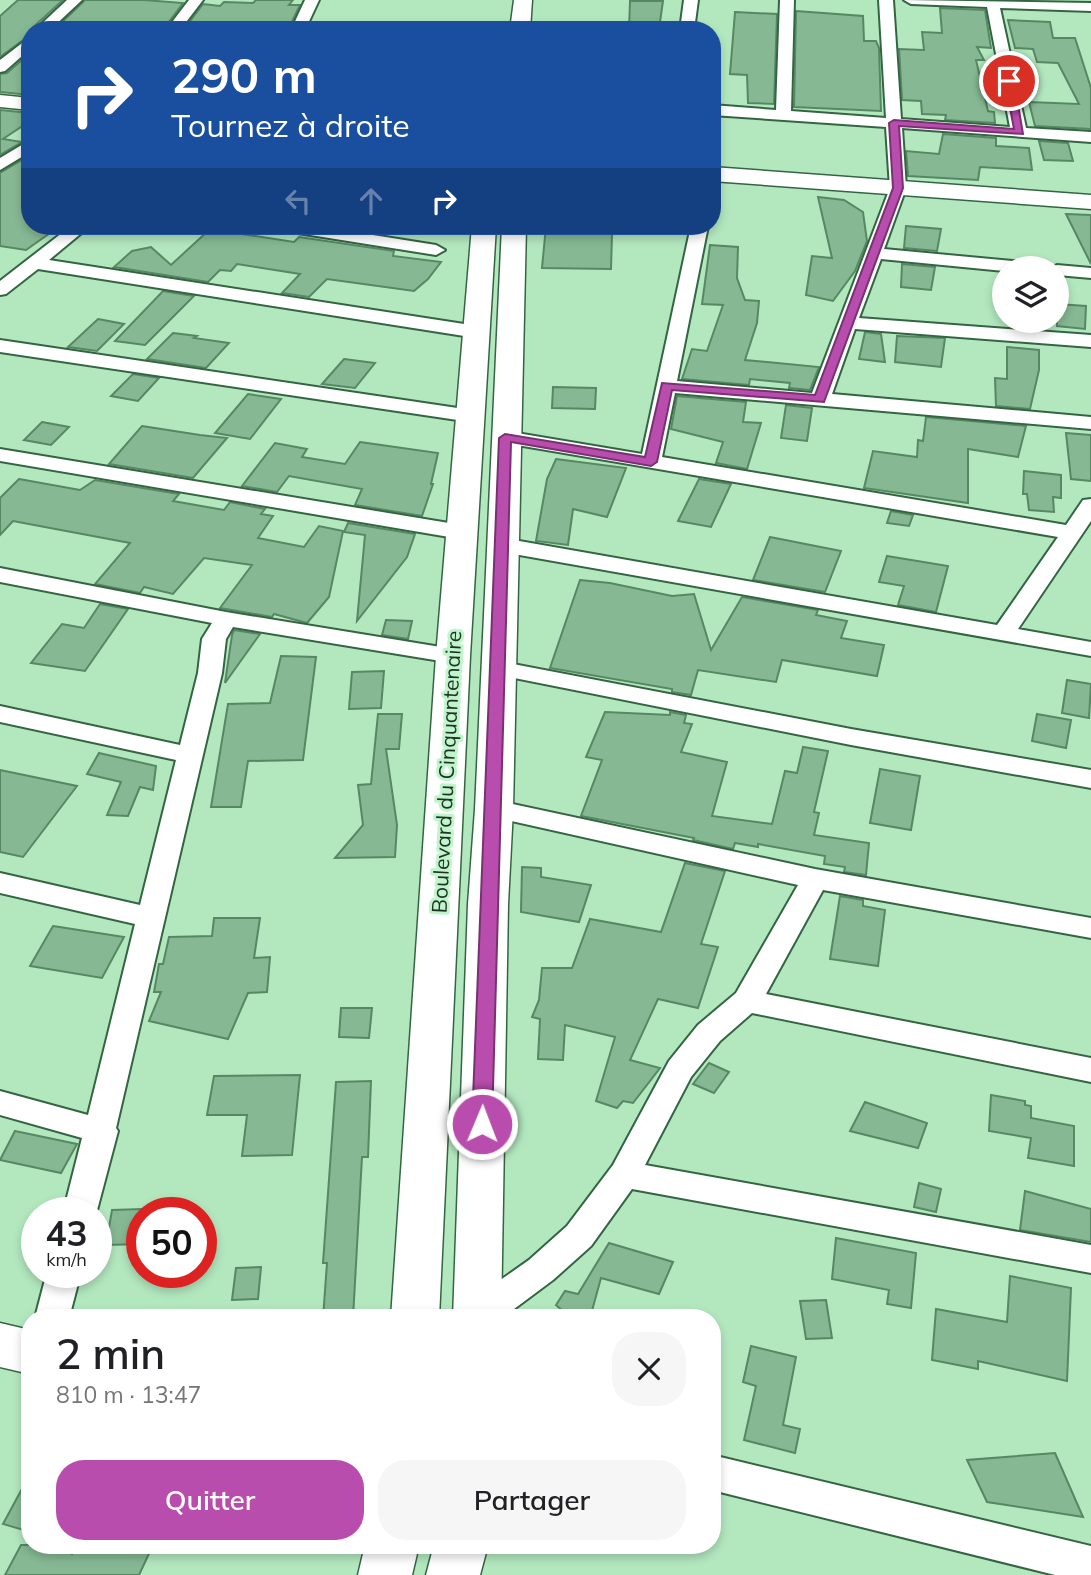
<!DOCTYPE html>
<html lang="fr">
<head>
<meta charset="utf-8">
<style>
	body { margin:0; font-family:Mulish,sans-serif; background:#f6f6f6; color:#202124; height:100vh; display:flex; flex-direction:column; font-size:26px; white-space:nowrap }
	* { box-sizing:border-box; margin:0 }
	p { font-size:23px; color:#757577 }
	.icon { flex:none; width:38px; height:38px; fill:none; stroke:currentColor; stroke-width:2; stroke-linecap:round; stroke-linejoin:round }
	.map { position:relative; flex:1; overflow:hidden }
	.panel { position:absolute; left:21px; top:1309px; width:700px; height:245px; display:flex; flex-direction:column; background:#fff; border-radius:28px; box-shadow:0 4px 10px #0003 }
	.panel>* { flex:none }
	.hud { position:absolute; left:21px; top:21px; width:700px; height:214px; border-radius:28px; box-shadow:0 4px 10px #0003; background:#1a4fa0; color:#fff; overflow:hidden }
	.tools { position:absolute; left:992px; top:256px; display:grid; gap:14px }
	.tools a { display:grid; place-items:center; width:77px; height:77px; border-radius:50%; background:#fff; box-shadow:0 4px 10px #0003; font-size:35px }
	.speed { position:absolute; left:21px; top:1197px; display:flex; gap:14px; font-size:35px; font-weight:700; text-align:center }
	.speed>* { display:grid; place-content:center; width:91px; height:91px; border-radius:50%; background:#fff; box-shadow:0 4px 10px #0003; line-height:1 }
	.speed small { font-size:18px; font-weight:400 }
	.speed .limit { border:10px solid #d22; background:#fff; color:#111 }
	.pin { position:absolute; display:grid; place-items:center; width:60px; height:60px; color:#fff; margin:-30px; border:4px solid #fff; border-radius:50%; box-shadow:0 2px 7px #0007 }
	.me { position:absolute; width:77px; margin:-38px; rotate:1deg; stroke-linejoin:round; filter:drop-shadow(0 0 5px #0008) }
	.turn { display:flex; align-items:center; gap:24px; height:147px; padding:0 35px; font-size:32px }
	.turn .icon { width:91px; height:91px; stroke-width:2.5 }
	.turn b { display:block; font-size:49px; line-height:60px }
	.lanes { display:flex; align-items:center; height:66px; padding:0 35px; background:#0003; justify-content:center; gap:35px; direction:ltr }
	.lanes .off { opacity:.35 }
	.round { display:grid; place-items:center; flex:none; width:74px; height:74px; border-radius:28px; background:#f6f6f6 }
	.summary { display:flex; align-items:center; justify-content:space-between; height:119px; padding:0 35px }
	h1 { font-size:42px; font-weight:600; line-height:52px }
	.cta { display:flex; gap:14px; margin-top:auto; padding:14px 35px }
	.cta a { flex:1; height:80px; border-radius:28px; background:#b94dae; color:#fff; font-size:28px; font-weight:600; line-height:80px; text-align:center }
	.cta a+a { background:#f6f6f6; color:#202124 }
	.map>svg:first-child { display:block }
	.building { fill:#86b993; stroke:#568863; stroke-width:2 }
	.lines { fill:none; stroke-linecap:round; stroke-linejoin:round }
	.street-casing { stroke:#346543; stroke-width:4 }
	.secondary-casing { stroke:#346543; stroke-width:3 }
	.street { fill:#fff; fill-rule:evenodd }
	.secondary { fill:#fff; fill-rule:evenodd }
	.route { fill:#b94dae; stroke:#783271; stroke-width:2 }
	.labels { text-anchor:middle; stroke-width:6; stroke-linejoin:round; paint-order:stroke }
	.street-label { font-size:21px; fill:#1e3324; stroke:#c0f5cc }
</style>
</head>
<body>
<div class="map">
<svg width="1091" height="1575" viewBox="0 0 1091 1575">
	<rect width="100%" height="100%" fill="#b3e8bf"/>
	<g class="building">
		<polygon points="18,0 63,0 30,30 30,35 0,57 0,16"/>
		<polygon points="85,0 144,0 183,3 165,27 158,30 54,30"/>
		<polygon points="256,0 293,0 289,5 300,5 288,30 185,28 203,4 220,6 224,2 253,3"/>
		<polygon points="630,1 663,1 659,29 629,30"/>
		<polygon points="940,8 985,10 991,48 977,47 984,60 976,60 988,111 994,112 995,123 945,120 946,115 922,114 921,101 902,100 899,49 924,50 922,32 942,33"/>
		<polygon points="796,11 863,16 864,41 876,41 879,48 881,111 794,107"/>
		<polygon points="735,12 777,14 774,104 748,103 747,75 730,74"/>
		<polygon points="1008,20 1050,22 1053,38 1075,38 1091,88 1091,129 1035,126 1029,102 1079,104 1058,63 1037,62 1033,49 1015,48"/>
		<polygon points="30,53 30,95 0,92 0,74 7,73"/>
		<polygon points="0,110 30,113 30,121 3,139 22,142 0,155"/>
		<polygon points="943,134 996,138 996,146 1029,148 1032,170 980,167 978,180 908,176 906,151 939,154"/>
		<polygon points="1039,141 1068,143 1073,161 1044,160"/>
		<polygon points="30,155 30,226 60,226 26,250 0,246 0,173"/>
		<polygon points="818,197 844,200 863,212 867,241 855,271 833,301 806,295 812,256 832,258"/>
		<polygon points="1066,214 1091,215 1091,264"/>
		<polygon points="546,226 605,226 605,233 612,234 611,269 542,268"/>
		<polygon points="906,226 941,229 937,251 904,248"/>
		<polygon points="210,229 294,242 299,237 394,251 393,256 441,262 428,279 414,291 327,279 309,297 282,293 300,274 237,264 231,271 220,270 208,282 114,267 132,251 151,247 171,265"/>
		<polygon points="710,245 738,247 737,278 745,300 759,301 757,323 745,360 819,367 810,390 789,388 790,383 750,379 749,385 682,379 692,349 707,351 723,305 702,304"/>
		<polygon points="902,264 935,267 931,290 901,287"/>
		<polygon points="163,291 194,296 145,345 115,341"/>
		<polygon points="1057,304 1086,306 1085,329 1057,326"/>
		<polygon points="98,319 124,324 97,351 68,347"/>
		<polygon points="865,332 881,334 885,362 859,359"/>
		<polygon points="173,333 197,336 194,338 229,343 206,368 147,359"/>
		<polygon points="897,336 945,338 941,367 895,362"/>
		<polygon points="1007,347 1039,350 1039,370 1030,409 996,406 995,378 1007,379"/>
		<polygon points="344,359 375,363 355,388 322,384"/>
		<polygon points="133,374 159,378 138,401 111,396"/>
		<polygon points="553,387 596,388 595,409 552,408"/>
		<polygon points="248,394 281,399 250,439 215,433"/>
		<polygon points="677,396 746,402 743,422 761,423 747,469 716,463 723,442 671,429"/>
		<polygon points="786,405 812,408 807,441 781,438"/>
		<polygon points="926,417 1026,426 1018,457 968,449 968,503 864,488 873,451 917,457 918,440 923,441"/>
		<polygon points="42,422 69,427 51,445 24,440"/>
		<polygon points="142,426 200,435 227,438 193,478 109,464"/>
		<polygon points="1066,433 1091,435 1091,481 1071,479"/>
		<polygon points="360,442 438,453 431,484 433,484 422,516 355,505 362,489 289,476 277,492 242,486 275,443 307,449 302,457 345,464"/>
		<polygon points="556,459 626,468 607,517 573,509 568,545 536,541 547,479"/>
		<polygon points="1024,471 1061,475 1061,498 1053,497 1054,512 1029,510 1027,494 1023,494"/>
		<polygon points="19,479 80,490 95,480 179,494 173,501 224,510 230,502 265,509 261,514 273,516 258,538 304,547 319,526 343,531 329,597 307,623 274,614 272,617 220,608 252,565 204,558 173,594 144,587 140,593 95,584 130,543 13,521 0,535 0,498"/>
		<polygon points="699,479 731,484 711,527 678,521"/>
		<polygon points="891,511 913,515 909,526 887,523"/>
		<polygon points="348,523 415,534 407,557 357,621 365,535 344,532"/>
		<polygon points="770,537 841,551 825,592 753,580"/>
		<polygon points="887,556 948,566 936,612 898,605 904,586 879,582"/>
		<polygon points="580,580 610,583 672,596 694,594 711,650 742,597 818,610 816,615 847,621 841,638 884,645 877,676 782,660 776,682 698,670 691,695 672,692 672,689 550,668"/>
		<polygon points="100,604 128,609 85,671 31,663 62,624 84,628"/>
		<polygon points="386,620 412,621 408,639 382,635"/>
		<polygon points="234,630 260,634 225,683 232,635"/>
		<polygon points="281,656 316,657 303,760 248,761 241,807 211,807 228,704 270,703"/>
		<polygon points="384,671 381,708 349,709 352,672"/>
		<polygon points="1067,680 1091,684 1089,718 1062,713"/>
		<polygon points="605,712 670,715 670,712 686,715 684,723 692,724 681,752 727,762 712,816 772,824 785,771 797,773 803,747 828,751 814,812 819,813 814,835 869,843 866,875 844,872 845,867 824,864 825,856 758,844 758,847 735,843 733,849 693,840 694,838 581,816 602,760 586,757"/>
		<polygon points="378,714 402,714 399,749 386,749 397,825 395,857 335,858 363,825 358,785 371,784"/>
		<polygon points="1037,714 1071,720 1066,748 1032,741"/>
		<polygon points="99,753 156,766 153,790 140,787 128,816 107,815 121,782 87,774"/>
		<polygon points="880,769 920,776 911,830 870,823"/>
		<polygon points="0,770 77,786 23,857 0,852"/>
		<polygon points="685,863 725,871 701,944 718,947 698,1008 658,999 630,1060 660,1068 633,1103 623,1101 617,1108 596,1101 615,1037 565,1025 563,1060 538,1059 540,1019 532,1017 539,1000 542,968 572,968 590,919 661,932"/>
		<polygon points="522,867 541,868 541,877 591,885 579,922 521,912"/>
		<polygon points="840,896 863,900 863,906 885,910 878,966 830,959"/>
		<polygon points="214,918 260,918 254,958 270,957 267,992 248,993 228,1039 149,1021 161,992 154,992 159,964 163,964 169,937 212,936"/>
		<polygon points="53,926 124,937 102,978 30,966"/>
		<polygon points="341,1008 372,1008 369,1038 339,1037"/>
		<polygon points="709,1063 729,1072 714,1093 693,1084"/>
		<polygon points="300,1075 292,1155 242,1156 247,1115 207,1115 214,1076"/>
		<polygon points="371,1081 368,1157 362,1157 353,1318 323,1318 327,1263 323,1263 336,1082"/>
		<polygon points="991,1095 1025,1101 1025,1105 1031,1106 1031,1118 1074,1126 1074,1166 1028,1158 1031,1138 989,1131"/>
		<polygon points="865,1102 927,1123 918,1148 850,1131"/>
		<polygon points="15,1131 77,1144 61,1173 0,1160"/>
		<polygon points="919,1183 941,1189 936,1212 914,1207"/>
		<polygon points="1025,1191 1091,1209 1091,1242 1020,1230"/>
		<polygon points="142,1209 142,1244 106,1245 112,1210"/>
		<polygon points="836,1238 916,1253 911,1308 887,1304 889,1290 832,1279"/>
		<polygon points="609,1243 673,1262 659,1294 601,1278 590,1318 571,1318 556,1305 565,1291 578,1294"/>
		<polygon points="261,1267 258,1299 232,1300 236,1268"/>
		<polygon points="1010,1276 1071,1288 1067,1381 978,1361 978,1369 932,1360 936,1309 1007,1322"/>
		<polygon points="826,1300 832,1338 806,1339 800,1301"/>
		<polygon points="751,1346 796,1357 783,1425 800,1429 795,1453 744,1440 756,1386 743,1382"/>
		<polygon points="1055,1453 1083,1517 987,1502 967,1460"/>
		<polygon points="30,1474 30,1532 3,1524"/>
		<polygon points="21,1545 50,1545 72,1554 76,1545 153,1545 139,1575 5,1575"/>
	</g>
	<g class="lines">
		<defs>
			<g id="street">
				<polygon points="67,0 82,0 50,30 35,30"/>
				<polygon points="189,0 203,0 180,30 166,30"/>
				<polygon points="305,0 319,0 305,30 291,30"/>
				<polygon points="684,0 698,0 694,30 680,30"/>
				<polygon points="780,0 794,0 791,111 886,118 879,0 893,0 901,119 1010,127 987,7 911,4 904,0 1091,3 1091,11 1000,8 1026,128 1091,132 1091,142 902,128 906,188 884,249 1033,263 1042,268 1004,268 1004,271 881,259 859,318 1091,335 1091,347 855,329 832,394 1091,417 1091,429 675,393 662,457 1066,525 1083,500 1091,499 1091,521 1018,629 1091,642 1091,656 502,552 494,550 491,545 494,540 502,538 997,625 1058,537 505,443 498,441 495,437 498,433 505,431 642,454 691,226 708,226 677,381 812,393 890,188 886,127 712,115 712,105 776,110"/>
				<polygon points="30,37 30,49 5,71 0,72 0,60"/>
				<polygon points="30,140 30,152 0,170 0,158"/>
				<polygon points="71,226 90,226 49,260 477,326 486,332 477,338 38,269 6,294 0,295 0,281"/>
				<polygon points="276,226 316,226 436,245 445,250 436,255 285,231"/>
				<polygon points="1057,265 1091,268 1091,278 1057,275 1057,268 1050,268"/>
				<polygon points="0,340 471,410 478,412 481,416 478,420 471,422 0,352"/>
				<polygon points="0,449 461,525 469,527 472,532 469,537 461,539 0,461"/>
				<polygon points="0,568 226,612 453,649 462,651 465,656 462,661 453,663 233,627 226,639 222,673 116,1128 118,1131 96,1214 63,1213 82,1138 0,1115 0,1091 88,1115 135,924 0,893 0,873 140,905 176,760 0,722 0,706 180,745 198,673 202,639 212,623 0,582"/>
				<polygon points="498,661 851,729 1091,770 1091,788 851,745 489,673 486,668 489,663"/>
				<polygon points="494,800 815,869 1091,918 1091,938 823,890 766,994 1091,1058 1091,1082 752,1013 720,1041 691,1077 645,1165 1091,1245 1091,1273 632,1189 591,1246 553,1280 502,1318 460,1318 465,1305 529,1260 567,1226 613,1165 669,1061 698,1025 736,993 798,885 485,815 481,809 485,803"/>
				<polygon points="47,1272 81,1272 69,1318 35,1318"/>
				<polygon points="712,1455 1091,1546 1091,1575 1055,1575 712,1490"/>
			</g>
			<g id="secondary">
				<polygon points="514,0 532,0 530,30 510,30"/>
				<polygon points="0,95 30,98 30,110 0,107"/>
				<polygon points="712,167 1091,195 1091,209 712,181"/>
				<polygon points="472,226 496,226 470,656 439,1318 391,1318 436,656"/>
				<polygon points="502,226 526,226 513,809 508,904 501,1318 453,1318 468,904 475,809"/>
				<polygon points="0,1323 30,1330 30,1374 0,1367"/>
				<polygon points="365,1545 419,1545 412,1575 358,1575"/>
				<polygon points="434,1545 488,1545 480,1575 426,1575"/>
			</g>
		</defs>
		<use href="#street" class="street-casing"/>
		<use href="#secondary" class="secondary-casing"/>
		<use href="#street" class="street"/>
		<use href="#secondary" class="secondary"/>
	</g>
	<polygon class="route" points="1009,78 1014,81 1023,134 899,126 903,188 824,402 672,390 657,462 651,466 511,442 492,1124 489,1129 482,1131 475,1129 472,1124 499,438 505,434 645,457 662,383 815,395 893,188 889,123 894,120 1014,129 1005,81"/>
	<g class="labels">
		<g class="street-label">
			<text transform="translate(447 772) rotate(-87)" y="7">Boulevard du Cinquantenaire</text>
		</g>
	</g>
</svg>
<div class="tools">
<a><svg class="icon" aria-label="layers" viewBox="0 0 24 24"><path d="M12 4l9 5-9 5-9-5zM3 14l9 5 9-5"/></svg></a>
</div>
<div class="speed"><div>43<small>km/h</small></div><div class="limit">50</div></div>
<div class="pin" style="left:1009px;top:81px;background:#d93025"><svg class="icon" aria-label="arrive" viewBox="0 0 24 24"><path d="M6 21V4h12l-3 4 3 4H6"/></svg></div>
<svg class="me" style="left:482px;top:1124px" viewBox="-20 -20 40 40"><circle r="17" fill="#b94dae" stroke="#fff" stroke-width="3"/><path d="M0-11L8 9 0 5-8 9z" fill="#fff"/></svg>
<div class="hud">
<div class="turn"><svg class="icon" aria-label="right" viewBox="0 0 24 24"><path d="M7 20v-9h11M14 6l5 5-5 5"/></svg><div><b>290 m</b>Tournez à droite</div></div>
<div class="lanes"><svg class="icon off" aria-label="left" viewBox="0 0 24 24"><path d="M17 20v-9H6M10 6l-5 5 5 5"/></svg><svg class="icon off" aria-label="ahead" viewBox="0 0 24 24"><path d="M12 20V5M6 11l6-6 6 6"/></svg><svg class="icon" aria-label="right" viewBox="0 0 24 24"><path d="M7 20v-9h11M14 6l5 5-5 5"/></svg></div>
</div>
<section class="panel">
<div class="summary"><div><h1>2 min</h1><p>810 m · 13:47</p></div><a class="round"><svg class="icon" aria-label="close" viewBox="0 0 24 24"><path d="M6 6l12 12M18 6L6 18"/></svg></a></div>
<div class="cta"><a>Quitter</a><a>Partager</a></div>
</section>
</div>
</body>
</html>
